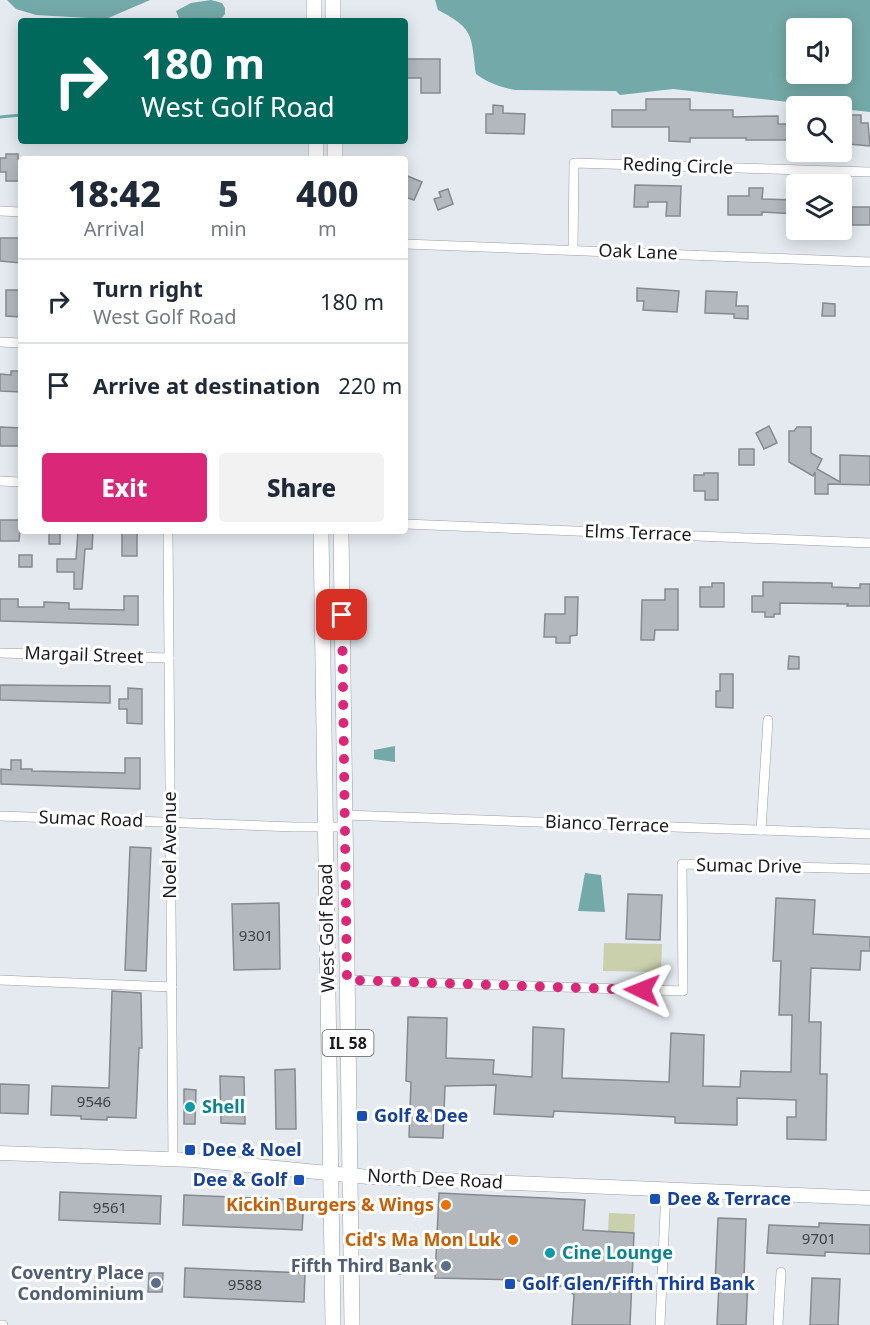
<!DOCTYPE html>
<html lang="en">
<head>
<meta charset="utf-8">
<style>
	body { margin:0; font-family:"Noto Sans",sans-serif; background:#f2f2f3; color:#1f2937; height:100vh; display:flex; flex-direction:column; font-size:22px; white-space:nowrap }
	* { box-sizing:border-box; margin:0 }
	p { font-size:20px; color:#747a83 }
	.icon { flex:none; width:33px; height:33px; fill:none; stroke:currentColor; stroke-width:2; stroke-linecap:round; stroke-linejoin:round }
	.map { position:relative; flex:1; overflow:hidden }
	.panel { position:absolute; left:18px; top:156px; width:390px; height:378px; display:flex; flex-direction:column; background:#fff; border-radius:6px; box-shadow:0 3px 15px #0003 }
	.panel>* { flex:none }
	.top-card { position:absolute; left:18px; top:18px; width:390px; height:126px; border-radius:6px; box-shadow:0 3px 15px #0003; background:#00695c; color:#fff; overflow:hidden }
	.tools { position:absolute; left:786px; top:18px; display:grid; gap:12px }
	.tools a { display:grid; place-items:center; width:66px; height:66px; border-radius:6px; background:#fff; box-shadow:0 3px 15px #0003; font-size:30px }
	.pin { position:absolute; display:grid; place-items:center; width:51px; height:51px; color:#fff; margin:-26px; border-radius:12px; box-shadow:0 3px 9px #0006 }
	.me { position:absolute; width:66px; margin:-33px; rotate:272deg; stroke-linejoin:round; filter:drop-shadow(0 0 4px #0008) }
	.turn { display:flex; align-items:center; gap:21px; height:126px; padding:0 24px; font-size:27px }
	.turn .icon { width:78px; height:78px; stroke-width:2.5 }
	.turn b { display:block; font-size:42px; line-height:51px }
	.eta { display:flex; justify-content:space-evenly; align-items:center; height:102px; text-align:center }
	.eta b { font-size:36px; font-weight:800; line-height:42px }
	.primary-button { display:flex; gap:12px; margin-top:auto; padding:12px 24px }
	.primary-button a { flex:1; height:69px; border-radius:6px; background:#db2777; color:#fff; font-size:24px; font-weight:800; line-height:69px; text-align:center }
	.primary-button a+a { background:#f2f2f3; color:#1f2937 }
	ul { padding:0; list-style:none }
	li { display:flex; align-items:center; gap:18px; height:84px; padding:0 24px; border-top:2px solid #e0e1e3 }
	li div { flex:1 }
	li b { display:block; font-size:22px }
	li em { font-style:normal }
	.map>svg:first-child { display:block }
	.green { fill:#cad0ac }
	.water { fill:#73a9a8; fill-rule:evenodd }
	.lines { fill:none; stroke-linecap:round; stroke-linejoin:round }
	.stream { stroke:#73a9a8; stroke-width:3 }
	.building { fill:#b2b8be; stroke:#858a90; stroke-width:1.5 }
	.street-casing { stroke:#999ea4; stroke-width:10 }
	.secondary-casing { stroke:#999ea4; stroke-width:15 }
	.primary-casing { stroke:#999ea4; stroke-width:16 }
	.street { stroke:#fff; stroke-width:9 }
	.secondary { stroke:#fff; stroke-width:14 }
	.primary { stroke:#fff; stroke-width:15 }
	.route { stroke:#db2777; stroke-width:10; stroke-dasharray:0 18 }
	.culture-dot { fill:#0f9aa8; stroke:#fff; stroke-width:2 }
	.transit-dot { fill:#1a4fb4; stroke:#fff; stroke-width:2 }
	.food-dot { fill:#e8710a; stroke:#fff; stroke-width:2 }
	.service-dot { fill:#5c6f8a; stroke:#fff; stroke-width:2 }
	.labels { text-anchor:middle; stroke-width:6; stroke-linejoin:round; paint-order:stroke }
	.number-label { font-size:15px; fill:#3f4245 }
	.shield { fill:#fff; stroke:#5e5f61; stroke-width:1.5 }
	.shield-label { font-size:16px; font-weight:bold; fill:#191b1d }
	.street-label { font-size:18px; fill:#191b1d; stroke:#fff }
	.culture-label { font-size:18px; font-weight:bold; fill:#0d838f; stroke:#fff; text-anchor:start }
	.transit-label { font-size:18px; font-weight:bold; fill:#164399; stroke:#fff; text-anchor:start }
	.food-label { font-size:18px; font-weight:bold; fill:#c56008; stroke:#fff; text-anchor:end }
	.service-label { font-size:18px; font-weight:bold; fill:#4e5e75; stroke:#fff; text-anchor:end }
</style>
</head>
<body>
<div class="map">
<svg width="870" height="1325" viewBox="0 0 870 1325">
	<rect width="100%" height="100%" fill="#e4eaf0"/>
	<g class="green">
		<polygon points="604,943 662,944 661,972 603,971"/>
		<polygon points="609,1213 635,1214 634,1233 608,1231"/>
	</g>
	<g class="water">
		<polygon points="7,0 169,0 150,0 106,19 36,15 16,9"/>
		<polygon points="211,0 222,3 225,8 225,14 219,21 180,21 176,11 191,3"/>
		<path d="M435,0H870V112L842,109V106H823L673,89L620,95L616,91L515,90C500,87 488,83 476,74C471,36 475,29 438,10ZM842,28V74H796V28Z"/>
		<polygon points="395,746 395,762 374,759 374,750"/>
		<polygon points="585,873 601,875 605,912 578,911"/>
	</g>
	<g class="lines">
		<polyline class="stream" points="0,117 21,115"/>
	</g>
	<g class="building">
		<polygon points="407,59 440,59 440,93 421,93 421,78 407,78"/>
		<polygon points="646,99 690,99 690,110 733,110 733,117 778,116 778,124 796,124 796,142 787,143 787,140 746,140 746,138 690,138 690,142 669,141 669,127 612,127 612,110 646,110"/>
		<polygon points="493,105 503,106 503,113 525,114 524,134 486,133 486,114 493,114"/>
		<polygon points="847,115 861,115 861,123 868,123 870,146 849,144 849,139 842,139 842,119 847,119"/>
		<polygon points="6,154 18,154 18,159 21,159 21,181 6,181 6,172 0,172 0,158 6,158"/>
		<polygon points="405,175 422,182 414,200 405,197"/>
		<polygon points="635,185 681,186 680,216 666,216 667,202 648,202 648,207 634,207"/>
		<polygon points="749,188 763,188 762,199 796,200 796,214 762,212 762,215 728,215 728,196 749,196"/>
		<polygon points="448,189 453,204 438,210 434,199 441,197 439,192"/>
		<rect x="852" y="207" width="18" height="18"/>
		<polygon points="0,238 21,238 21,263 0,261"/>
		<polygon points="637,288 679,291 677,312 643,310 644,301 637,301"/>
		<polygon points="6,290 21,290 21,317 6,316"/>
		<polygon points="706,291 737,292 736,306 748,306 748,319 734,318 734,314 705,313"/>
		<polygon points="823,303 835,304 835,316 822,316"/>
		<polygon points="11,371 21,371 21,392 0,391 0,374 11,375"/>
		<polygon points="769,426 777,443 764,449 756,433"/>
		<polygon points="0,427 21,428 21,446 0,446"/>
		<polygon points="797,427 811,427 811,453 822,459 817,469 840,482 840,455 870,456 870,485 828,484 828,494 815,494 815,472 813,476 789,462 789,431 794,431"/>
		<rect x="739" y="449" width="15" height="16"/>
		<polygon points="704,473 718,473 718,500 705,500 705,491 694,491 694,475 704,475"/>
		<polygon points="0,520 21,520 19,541 0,541"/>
		<rect x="49" y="531" width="11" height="13"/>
		<polygon points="78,531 93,531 92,549 85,549 82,589 74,589 74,572 57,572 57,559 76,559"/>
		<rect x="122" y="531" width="15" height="25"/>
		<rect x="19" y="555" width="13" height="12"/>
		<polygon points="763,582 832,583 832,587 860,588 860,584 870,584 870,606 847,606 848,604 780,603 780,614 774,614 774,617 765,617 765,612 752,612 752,596 763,596"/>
		<polygon points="712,583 724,583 724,607 700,607 700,587 712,587"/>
		<polygon points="665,589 678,589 678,630 655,630 654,640 641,640 642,600 665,600"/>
		<polygon points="124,596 138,596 138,625 0,621 0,599 18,599 18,607 44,607 44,602 69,603 69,609 124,610"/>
		<polygon points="565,597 578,597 577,635 570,636 570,643 556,643 556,637 544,637 545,614 565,614"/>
		<polygon points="789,656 799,657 799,669 788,669"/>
		<polygon points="720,674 733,674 733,708 716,707 716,691 720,691"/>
		<polygon points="0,685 110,686 110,703 0,700"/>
		<polygon points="128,688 142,689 142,724 127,723 127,709 119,709 119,699 128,699"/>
		<polygon points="125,758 140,758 140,789 1,784 1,769 11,770 11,760 21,760 21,769 32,769 32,771 125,773"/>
		<polygon points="130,847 151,848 146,971 125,970"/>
		<polygon points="628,894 662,895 660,940 626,939"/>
		<polygon points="776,898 815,900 813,934 870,937 870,951 861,951 860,970 811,968 809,1022 821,1022 820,1074 827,1074 826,1140 787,1139 787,1117 796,1117 796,1100 737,1098 737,1125 675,1123 675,1117 618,1114 554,1111 553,1117 494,1114 496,1085 445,1086 443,1138 409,1137 411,1082 406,1081 408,1017 447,1018 446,1058 494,1060 493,1074 532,1077 533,1027 564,1029 562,1078 669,1082 671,1033 704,1035 703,1086 740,1087 741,1071 791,1072 792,1015 779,1015 781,961 773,961"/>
		<polygon points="279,903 280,969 234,970 232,904"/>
		<polygon points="112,991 141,993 142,1048 139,1048 136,1118 107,1117 107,1120 81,1119 81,1116 51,1115 52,1086 109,1088"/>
		<polygon points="295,1069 296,1129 276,1129 275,1070"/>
		<polygon points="220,1076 244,1077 245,1124 221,1123"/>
		<polygon points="0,1084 29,1085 28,1114 0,1113"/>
		<polygon points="184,1089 196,1090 195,1124 184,1124"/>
		<polygon points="60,1192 161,1196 160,1224 59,1220"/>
		<polygon points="439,1193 585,1200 583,1230 634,1233 630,1325 572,1325 574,1295 564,1285 559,1287 553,1283 545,1282 535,1286 516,1280 435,1278"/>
		<polygon points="184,1195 304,1200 302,1230 183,1225"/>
		<polygon points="718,1218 746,1219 744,1279 748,1279 746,1325 717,1325 719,1284 715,1284"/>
		<polygon points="819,1223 870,1225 870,1254 825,1252 825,1256 767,1253 769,1225 819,1227"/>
		<polygon points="393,1261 410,1262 410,1274 393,1274"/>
		<polygon points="185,1268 305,1273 304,1302 184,1297"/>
		<polygon points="149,1273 163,1273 162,1292 148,1292"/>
		<polygon points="812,1278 840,1279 838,1325 810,1325"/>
	</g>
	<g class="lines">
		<defs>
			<g id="street">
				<polyline points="0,211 21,212"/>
				<polyline points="405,244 870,262"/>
				<polyline points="573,250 574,163 870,172"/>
				<polyline points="0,342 21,343"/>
				<polyline points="0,481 21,482"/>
				<polyline points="405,524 870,543"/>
				<polyline points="168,531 173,1159"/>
				<polyline points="0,653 169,658"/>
				<polyline points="345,815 870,834"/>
				<polyline points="0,816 294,827 345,827"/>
				<polyline points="761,830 768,720"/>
				<polyline points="0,980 172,987"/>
				<polyline points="347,980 683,991 682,864 870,869"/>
				<polyline points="0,1325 3,1325"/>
				<polyline points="660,1325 666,1189"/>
				<polyline points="778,1325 781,1272"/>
			</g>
			<polyline id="secondary" points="0,1153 193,1160 369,1177 870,1198"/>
			<g id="primary">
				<polyline points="314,0 314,21"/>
				<polyline points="333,0 333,21"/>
				<polyline points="316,141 316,159"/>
				<polyline points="335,141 335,159"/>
				<polyline points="321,531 333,1325"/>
				<polyline points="341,531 352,1325"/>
			</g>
		</defs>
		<use href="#street" class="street-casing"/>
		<use href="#secondary" class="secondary-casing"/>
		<use href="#primary" class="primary-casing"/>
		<use href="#street" class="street"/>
		<use href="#secondary" class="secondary"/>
		<use href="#primary" class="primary"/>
	</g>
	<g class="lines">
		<polyline class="route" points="342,615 347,980 642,990"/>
	</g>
	<g class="culture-dot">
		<circle cx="190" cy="1107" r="6"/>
		<circle cx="550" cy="1253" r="6"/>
	</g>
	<g class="transit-dot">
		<rect x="356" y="1110" width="12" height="12" rx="3"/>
		<rect x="184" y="1144" width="12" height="12" rx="3"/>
		<rect x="293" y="1174" width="12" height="12" rx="3"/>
		<rect x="649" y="1193" width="12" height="12" rx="3"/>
		<rect x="504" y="1278" width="12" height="12" rx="3"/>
	</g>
	<g class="food-dot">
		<circle cx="446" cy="1205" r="6"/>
		<circle cx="513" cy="1240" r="6"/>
	</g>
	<g class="service-dot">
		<circle cx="446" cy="1266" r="6"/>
		<circle cx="156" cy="1283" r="6"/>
	</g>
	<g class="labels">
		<g class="number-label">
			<text x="256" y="941">9301</text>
			<text x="94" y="1107">9546</text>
			<text x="110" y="1213">9561</text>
			<text x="819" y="1244">9701</text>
			<text x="245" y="1290">9588</text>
		</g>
		<rect class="shield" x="322.5" y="1030" width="51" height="26" rx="4.5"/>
		<g class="shield-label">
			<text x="348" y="1049">IL 58</text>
		</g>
		<g class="street-label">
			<text transform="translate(678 166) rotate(2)" y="6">Reding Circle</text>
			<text transform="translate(638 252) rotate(2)" y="6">Oak Lane</text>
			<text transform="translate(638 533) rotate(2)" y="6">Elms Terrace</text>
			<text transform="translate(84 655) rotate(2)" y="6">Margail Street</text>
			<text transform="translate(91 819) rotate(2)" y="6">Sumac Road</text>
			<text transform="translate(607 824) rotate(2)" y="6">Bianco Terrace</text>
			<text transform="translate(170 845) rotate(-90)" y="6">Noel Avenue</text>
			<text transform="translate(749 866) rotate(1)" y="6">Sumac Drive</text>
			<text transform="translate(327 928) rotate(-91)" y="6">West Golf Road</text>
			<text transform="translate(435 1179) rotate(3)" y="6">North Dee Road</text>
		</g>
		<g class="culture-label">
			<text x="202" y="1113">Shell</text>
			<text x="562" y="1259">Cine Lounge</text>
		</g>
		<g class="transit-label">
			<text x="374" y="1122">Golf &amp; Dee</text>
			<text x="202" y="1156">Dee &amp; Noel</text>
			<text x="287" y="1186" text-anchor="end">Dee &amp; Golf</text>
			<text x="667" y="1205">Dee &amp; Terrace</text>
			<text x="522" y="1290">Golf Glen/Fifth Third Bank</text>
		</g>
		<g class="food-label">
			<text x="434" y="1211">Kickin Burgers &amp; Wings</text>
			<text x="501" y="1246">Cid's Ma Mon Luk</text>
		</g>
		<g class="service-label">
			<text x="434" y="1272">Fifth Third Bank</text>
			<text x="144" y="1279">Coventry Place<tspan x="144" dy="21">Condominium</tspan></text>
		</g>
	</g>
</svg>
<div class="tools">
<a><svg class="icon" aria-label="sound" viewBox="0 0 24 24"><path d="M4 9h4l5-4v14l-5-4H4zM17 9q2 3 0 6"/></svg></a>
<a><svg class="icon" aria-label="search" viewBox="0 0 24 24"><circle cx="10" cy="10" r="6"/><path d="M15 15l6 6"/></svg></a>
<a><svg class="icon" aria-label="layers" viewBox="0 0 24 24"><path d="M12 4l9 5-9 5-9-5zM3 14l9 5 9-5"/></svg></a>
</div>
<div class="pin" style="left:342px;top:615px;background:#d93025"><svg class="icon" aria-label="arrive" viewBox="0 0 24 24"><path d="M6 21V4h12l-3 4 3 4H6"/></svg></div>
<svg class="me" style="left:642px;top:990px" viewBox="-20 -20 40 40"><path d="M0-17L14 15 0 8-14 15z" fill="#db2777" stroke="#fff" stroke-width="4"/></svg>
<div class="top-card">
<div class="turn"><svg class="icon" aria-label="right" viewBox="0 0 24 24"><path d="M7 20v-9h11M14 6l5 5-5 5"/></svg><div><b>180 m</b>West Golf Road</div></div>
</div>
<section class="panel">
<div class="eta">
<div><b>18:42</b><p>Arrival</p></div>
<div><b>5</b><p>min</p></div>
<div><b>400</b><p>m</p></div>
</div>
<ul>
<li><svg class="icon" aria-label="right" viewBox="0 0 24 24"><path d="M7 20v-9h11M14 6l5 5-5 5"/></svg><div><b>Turn right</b><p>West Golf Road</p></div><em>180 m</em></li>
<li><svg class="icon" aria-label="arrive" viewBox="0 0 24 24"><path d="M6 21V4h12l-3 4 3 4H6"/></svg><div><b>Arrive at destination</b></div><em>220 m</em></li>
</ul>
<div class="primary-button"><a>Exit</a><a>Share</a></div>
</section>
</div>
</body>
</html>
